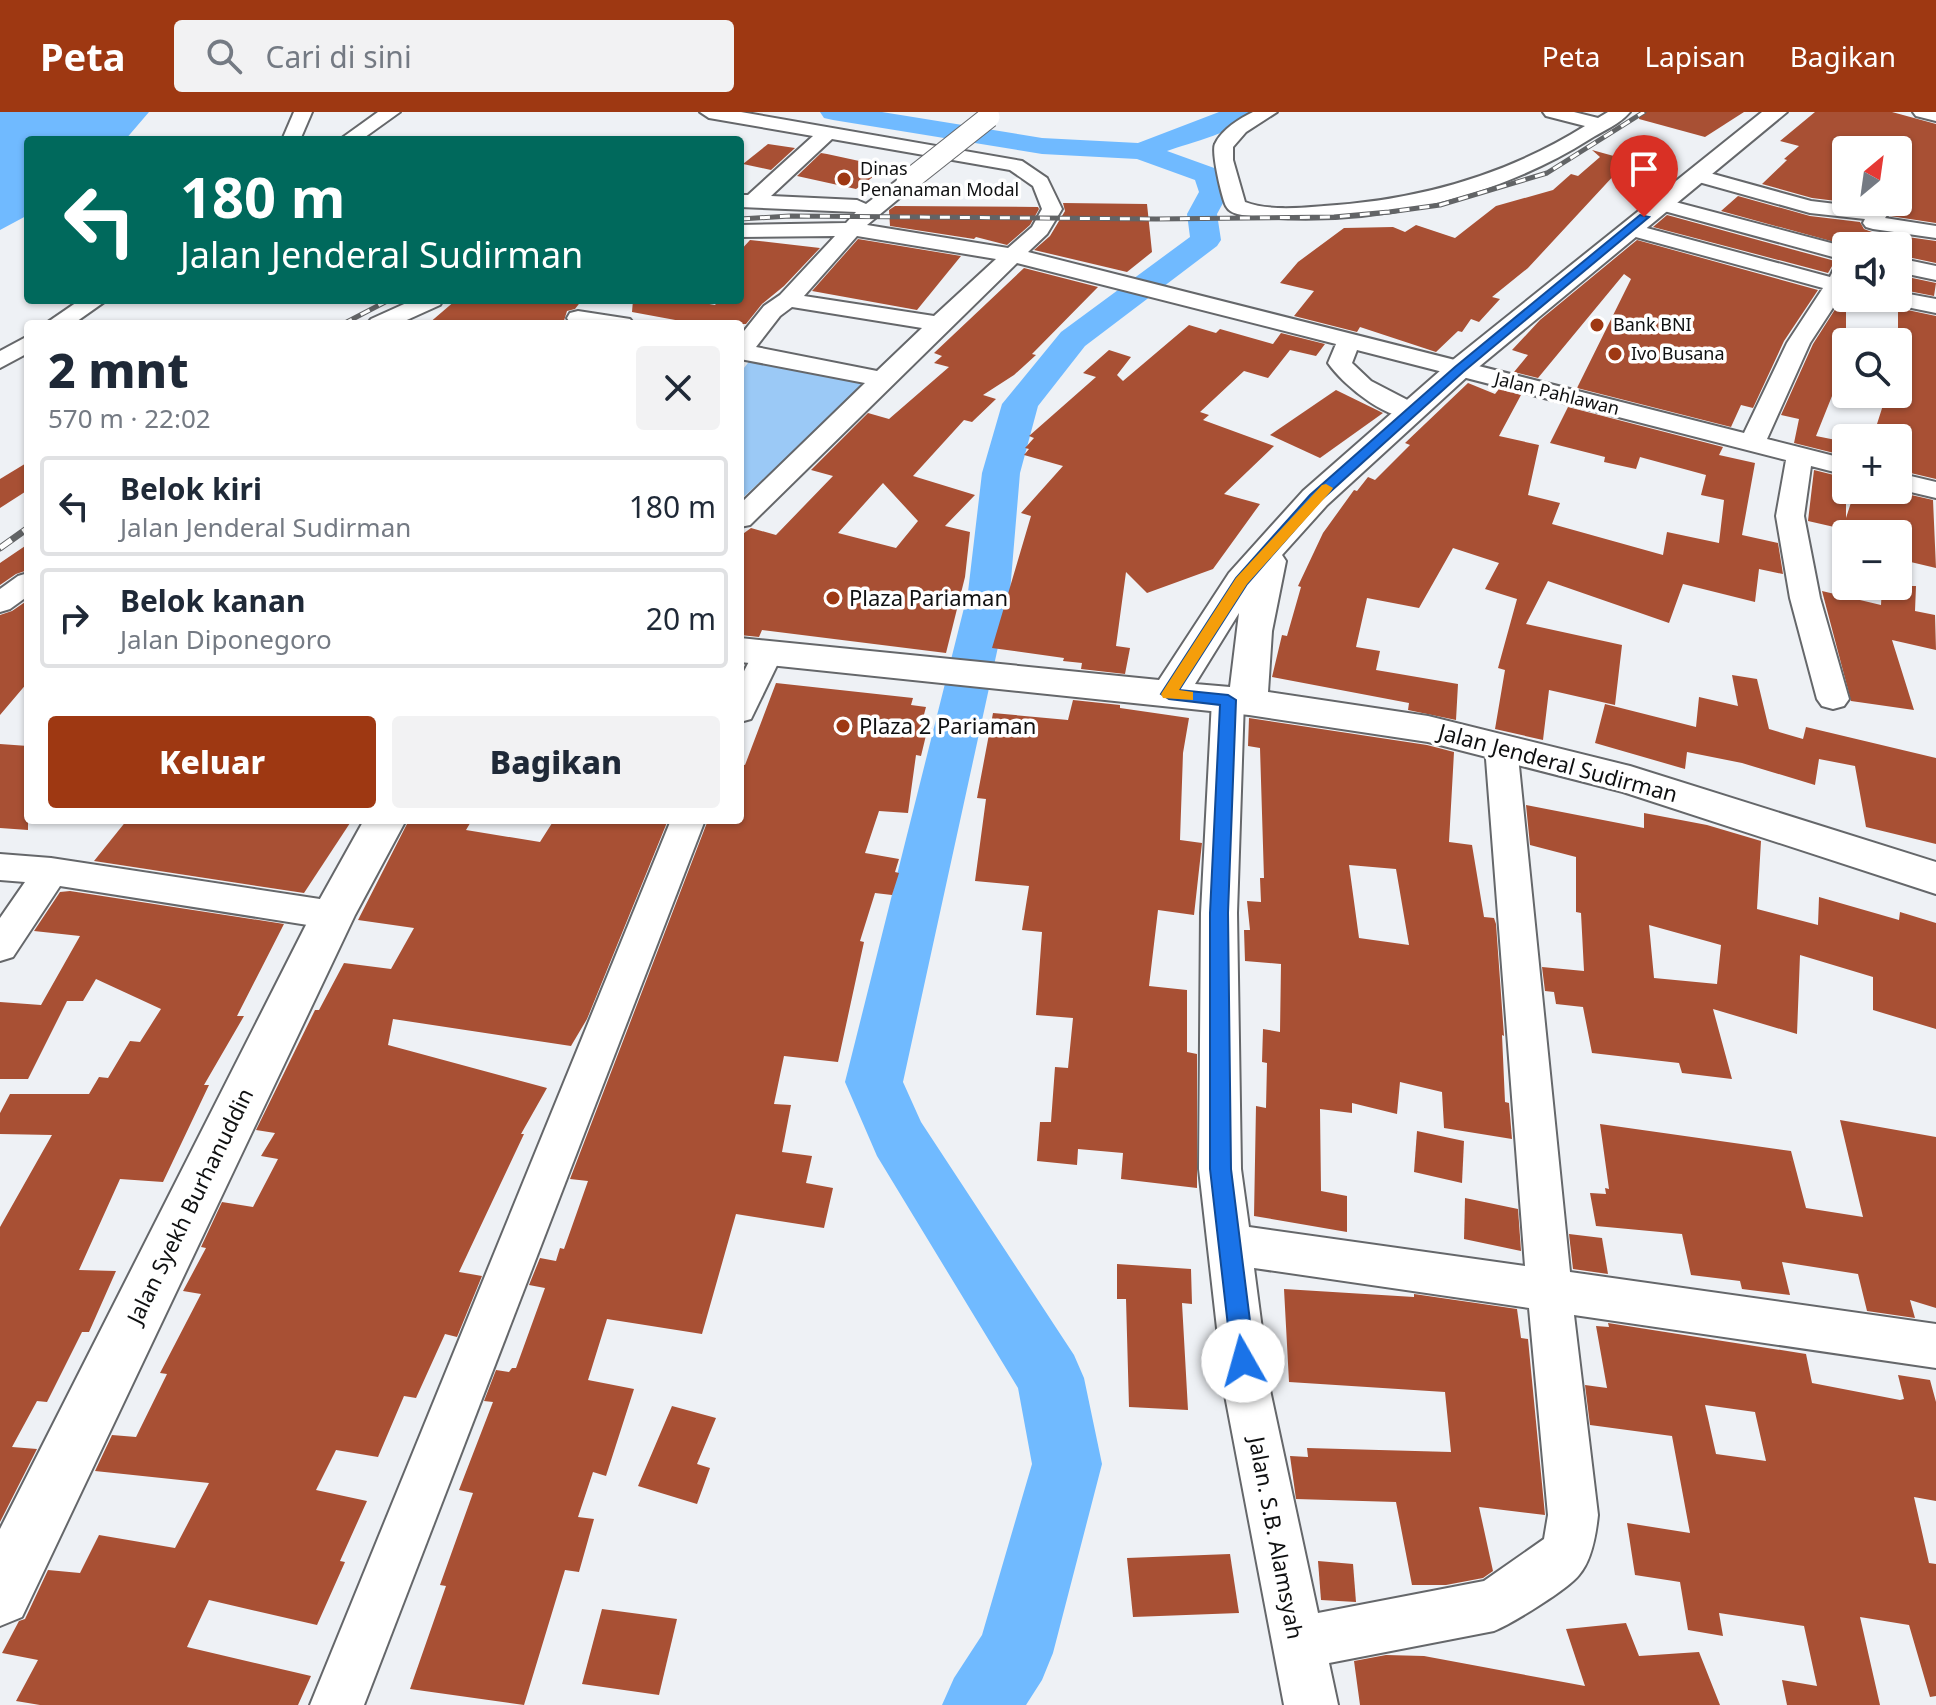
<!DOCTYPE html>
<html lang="id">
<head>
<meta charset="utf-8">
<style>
	body { margin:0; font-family:"Noto Sans",sans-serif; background:#f2f2f3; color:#1f2937; height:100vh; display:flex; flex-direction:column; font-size:30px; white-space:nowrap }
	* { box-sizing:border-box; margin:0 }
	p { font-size:26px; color:#747a83 }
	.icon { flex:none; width:44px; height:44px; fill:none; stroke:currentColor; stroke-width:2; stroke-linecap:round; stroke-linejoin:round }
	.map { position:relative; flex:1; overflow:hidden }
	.details { position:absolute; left:24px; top:208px; width:720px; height:504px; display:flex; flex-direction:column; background:#fff; border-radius:8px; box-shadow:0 2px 6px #0004 }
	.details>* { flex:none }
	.hud { position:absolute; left:24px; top:24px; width:720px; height:168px; border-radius:8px; box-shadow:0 2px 6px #0004; background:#00695c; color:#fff; overflow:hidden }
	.needle { width:52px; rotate:29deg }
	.controls { position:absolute; left:1832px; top:24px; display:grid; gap:16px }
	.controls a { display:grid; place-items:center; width:80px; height:80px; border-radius:8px; background:#fff; box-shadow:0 2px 6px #0004; font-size:40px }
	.pin { position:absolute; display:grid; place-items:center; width:68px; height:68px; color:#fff; margin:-82px -34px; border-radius:50% 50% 50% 0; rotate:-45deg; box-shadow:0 0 8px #0007 }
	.pin .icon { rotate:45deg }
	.me { position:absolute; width:88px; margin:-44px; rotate:353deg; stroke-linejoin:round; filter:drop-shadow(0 0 6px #0008) }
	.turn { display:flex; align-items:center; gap:28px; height:168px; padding:0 24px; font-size:36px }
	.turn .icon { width:104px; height:104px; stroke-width:2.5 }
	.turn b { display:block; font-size:56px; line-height:68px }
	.round { display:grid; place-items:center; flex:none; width:84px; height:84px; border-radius:8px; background:#f2f2f3 }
	.headline { display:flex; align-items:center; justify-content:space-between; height:136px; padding:0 24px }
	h1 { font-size:48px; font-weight:800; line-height:60px }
	.action { display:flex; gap:16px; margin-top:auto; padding:16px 24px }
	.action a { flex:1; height:92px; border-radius:8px; background:#9e3812; color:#fff; font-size:32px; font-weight:800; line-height:92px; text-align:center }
	.action a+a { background:#f2f2f3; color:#1f2937 }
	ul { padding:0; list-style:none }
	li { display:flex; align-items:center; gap:24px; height:100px; margin:0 16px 12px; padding:0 8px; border:4px solid #e0e1e3; border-radius:8px }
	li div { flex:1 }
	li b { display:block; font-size:30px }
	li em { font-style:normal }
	header { display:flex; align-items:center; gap:48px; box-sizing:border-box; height:112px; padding:0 40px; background:#9e3812; color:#fff }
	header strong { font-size:38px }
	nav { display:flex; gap:44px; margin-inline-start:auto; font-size:28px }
	.search { width:560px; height:72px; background:#f2f2f3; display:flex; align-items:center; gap:20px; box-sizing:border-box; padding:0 28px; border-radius:8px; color:#747a83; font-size:30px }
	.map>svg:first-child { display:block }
	.green { fill:#9bc9f6 }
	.water { fill:#70baff }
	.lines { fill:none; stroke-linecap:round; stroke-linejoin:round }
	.river { fill:#70baff; fill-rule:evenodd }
	.building { fill:#a85034; fill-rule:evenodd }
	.minor-casing { stroke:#65676a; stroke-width:4 }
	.major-casing { stroke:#65676a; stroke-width:4 }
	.minor { fill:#fff; fill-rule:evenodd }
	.major { fill:#fff; fill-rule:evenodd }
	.rail-far1-casing { stroke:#626466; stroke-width:5 }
	.rail-casing { stroke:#626466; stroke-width:7 }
	.rail-far1 { stroke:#fff; stroke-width:3; stroke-dasharray:10; stroke-linecap:butt }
	.rail { stroke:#fff; stroke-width:5; stroke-dasharray:14; stroke-linecap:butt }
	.minor-bridge-casing { stroke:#65676a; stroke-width:23; stroke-linecap:butt }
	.minor-bridge { stroke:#fff; stroke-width:21 }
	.route { fill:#1a73e8; stroke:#114b97; stroke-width:2 }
	.slow { fill:#f59e0b }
	.poi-dot { fill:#9e3812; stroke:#fff; stroke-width:3 }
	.labels { text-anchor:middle; stroke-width:7; stroke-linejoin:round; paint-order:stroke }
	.far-poi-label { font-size:18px; fill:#0f1011; stroke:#fff; text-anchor:start }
	.far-street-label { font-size:18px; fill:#0f1011; stroke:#fff }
	.poi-label { font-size:22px; fill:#0f1011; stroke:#fff; text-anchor:start }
	.street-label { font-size:22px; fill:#0f1011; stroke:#fff }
</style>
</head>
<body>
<header>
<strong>Peta</strong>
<div class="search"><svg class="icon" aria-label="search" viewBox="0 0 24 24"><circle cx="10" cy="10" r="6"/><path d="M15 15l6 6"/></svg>Cari di sini</div>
<nav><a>Peta</a><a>Lapisan</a><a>Bagikan</a></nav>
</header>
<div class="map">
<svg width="1936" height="1593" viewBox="0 0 1936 1593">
	<rect width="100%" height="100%" fill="#eef1f5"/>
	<polygon class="green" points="751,247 873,269 740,388 740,261"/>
	<polygon class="water" points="0,0 149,0 125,28 28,28 28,103 0,118"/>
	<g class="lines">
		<path class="river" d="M820,0H882L1042,26L1138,31L1219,0H1253C1240,19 1189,31 1167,39L1217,57L1229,80L1217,102L1221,128L1217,134L1085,234L1038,294L1020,361L1010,480L903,970L921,1010L1074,1243L1084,1266L1102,1352L1053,1541L1042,1568L1026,1593H942L954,1566L982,1523L1032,1352L1018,1276L877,1044L845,970L968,480L982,361L1002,292L1061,220L1190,125L1187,102L1199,80L1195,68L1137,47L1042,42L833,8L824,6Z"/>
	</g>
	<g class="building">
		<polygon points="1640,0 1744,0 1705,25 1639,7"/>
		<path d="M1815,0H1892L1936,12V111L1890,104L1885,95L1812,86L1762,72L1787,48L1784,47L1799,34L1780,29ZM1846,38H1898V90H1846Z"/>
		<polygon points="768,32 795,36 771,58 743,52"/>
		<polygon points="1592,38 1657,56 1650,61 1669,66 1644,86 1617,60 1528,156 1492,185 1500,187 1479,210 1471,207 1462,220 1458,219 1436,240 1360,215 1357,220 1294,204 1314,179 1280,171 1298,150 1344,116 1393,115 1405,120 1416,113 1455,126 1496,94 1553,78 1571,62 1578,64 1600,45"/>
		<polygon points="821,41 827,42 887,55 856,77 797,64"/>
		<polygon points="1738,84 1810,104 1860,110 1864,117 1872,120 1936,129 1936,151 1898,143 1898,134 1849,134 1721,99"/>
		<polygon points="1063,91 1147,92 1152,140 1127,160 1034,138 1050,124 1065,99"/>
		<polygon points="895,94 1038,95 1039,97 1030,113 1007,133 976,125 974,127 890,114 889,98"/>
		<polygon points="1667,103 1835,149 1828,161 1653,115"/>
		<polygon points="858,127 961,144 917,198 812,179"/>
		<polygon points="750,128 820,136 784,174 762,192 746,212 697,212 632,200 633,188 687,188 715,193 719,188 740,188 740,139"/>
		<polygon points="1637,128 1818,178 1784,229 1753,296 1741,293 1731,315 1577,276 1631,167 1624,162 1538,266 1514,260 1528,243 1512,238 1540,208"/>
		<path d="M1024,156L1098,175L1032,242L1036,243L1014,263L983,283L996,287L972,310L964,308L913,364L975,383L945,414L970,420L965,465L946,541L762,518L759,525L740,523V424L751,416L776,423L833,364L811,358L868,301L889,307L949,255L934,251L942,244L934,241ZM883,371L918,409L896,436L838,421Z"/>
		<polygon points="1898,163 1936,171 1934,184 1898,177"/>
		<polygon points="1843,185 1846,186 1846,270 1838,269 1816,324 1846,330 1846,344 1794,331 1799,307 1781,303 1813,232"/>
		<polygon points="456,188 582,188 575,197 567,199 563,212 428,212"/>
		<polygon points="1898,196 1936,204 1936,367 1898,358 1898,317 1877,312 1884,290 1898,294"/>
		<polygon points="1189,213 1216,221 1220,217 1273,232 1281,221 1325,232 1316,244 1290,238 1268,266 1244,259 1200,300 1209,303 1203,308 1274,334 1224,382 1260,392 1213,457 1147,481 1126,460 1116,534 1130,536 1125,562 1081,557 1082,551 1063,549 1064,546 992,536 1031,404 1021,401 1063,354 1024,343 1029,337 1025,336 1034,326 1029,324 1096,265 1083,261 1109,238 1131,245 1117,263 1123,269"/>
		<polygon points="1468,271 1495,282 1499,277 1521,283 1499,324 1539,333 1528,383 1560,391 1552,412 1663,443 1667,420 1719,431 1724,388 1701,383 1706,363 1640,345 1636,357 1604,350 1605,345 1550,331 1568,295 1723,335 1719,343 1755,351 1742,423 1778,431 1783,462 1759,457 1755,490 1683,472 1669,511 1548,469 1526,512 1622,533 1615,593 1549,578 1543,628 1495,617 1505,558 1498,556 1517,487 1485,477 1499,451 1453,436 1419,496 1367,486 1356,535 1380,539 1376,558 1458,572 1456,608 1408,598 1409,591 1272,565 1282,523 1287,524 1301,475 1298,474 1323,421 1354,378 1357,379 1368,365 1375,368 1410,333 1405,331"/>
		<polygon points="1336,278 1383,301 1320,346 1270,323"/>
		<polygon points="28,350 28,378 0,396 0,367"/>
		<polygon points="1814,358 1846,366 1846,406 1855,378 1898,386 1898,380 1933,388 1936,456 1898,447 1898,422 1841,422 1843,417 1808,409"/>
		<polygon points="28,432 28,458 16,462 0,473 0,451"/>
		<polygon points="1882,474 1916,474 1915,499 1935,503 1936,538 1892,528 1914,598 1851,589 1822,479 1881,493"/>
		<polygon points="28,488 28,570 0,603 0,503 12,499"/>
		<polygon points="1732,563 1757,567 1769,617 1803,627 1806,615 1936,646 1936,732 1866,715 1855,654 1819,647 1815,673 1742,651 1687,640 1685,657 1595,631 1605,592 1696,615 1699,585 1738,594"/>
		<polygon points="776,571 913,586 911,593 926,595 921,614 928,615 921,644 916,643 908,701 879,699 865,741 899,747 895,760 899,761 892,783 875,781 860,829 864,830 838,950 784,944 774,992 791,993 782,1040 812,1044 806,1071 833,1076 824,1116 736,1102 702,1222 607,1207 588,1268 634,1277 606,1364 593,1360 578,1405 594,1407 579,1460 565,1458 524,1593 410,1577 446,1474 440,1473 473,1381 459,1378 493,1290 484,1289 496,1258 509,1260 512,1256 516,1256 545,1176 529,1173 540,1146 556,1149 560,1136 564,1137 588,1069 570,1067 708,708 740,708 740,652 745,653"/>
		<polygon points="1073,588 1120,593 1120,596 1189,606 1183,641 1180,728 1202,731 1194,803 1158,798 1149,874 1187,878 1187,940 1197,942 1197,1076 1121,1067 1123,1041 1078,1037 1077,1053 1037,1049 1040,1010 1051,1010 1055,955 1068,956 1073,906 1036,903 1042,820 1022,818 1029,774 975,769 986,687 977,686 993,601 1068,608"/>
		<path d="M1249,606L1427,633L1454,640L1449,730L1472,733L1484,805L1494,806L1496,812L1504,924L1502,923L1505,990L1509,991L1512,1027L1444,1016L1442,980L1400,970L1397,1002L1352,991V1001L1320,997L1321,1079L1347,1084V1120L1254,1104L1256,994L1266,996L1267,951L1262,950L1263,917L1280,920L1281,852L1245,849L1244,818H1250L1247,789L1261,790L1260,766H1264L1260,636L1248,634ZM1349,753L1396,757L1409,833L1359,826Z"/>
		<polygon points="0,632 28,634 28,718 0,716"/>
		<path d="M1526,693L1644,716V701L1707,713L1761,729L1757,797L1818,813L1819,785L1899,808L1900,800L1936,811V917L1873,898V865L1800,843L1797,922L1713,897L1732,967L1682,961L1679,951L1592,941L1583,895L1556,892L1554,880L1545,879L1542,855L1584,859L1581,801L1576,800V745L1530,733ZM1649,813L1721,833L1717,872L1654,866Z"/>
		<polygon points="127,708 352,708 304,781 94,749"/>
		<polygon points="409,708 472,708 466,718 540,730 554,708 668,708 587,907 571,934 393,907 388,933 547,976 521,1022 524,1022 459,1160 482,1164 457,1225 445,1222 416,1286 404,1284 378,1345 336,1338 316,1378 367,1389 340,1449 345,1450 317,1513 209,1488 187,1535 311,1564 298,1593 40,1593 16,1589 38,1548 2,1541 19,1509 25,1507 48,1458 80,1461 99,1423 175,1436 209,1371 95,1359 112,1323 136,1325 167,1262 160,1261 201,1182 183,1179 206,1136 201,1135 222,1090 253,1095 278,1047 261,1044 275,1021 256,1018 315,898 319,898 344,851 391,857 414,816 358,808"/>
		<polygon points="70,779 284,812 237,904 244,904 204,973 209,973 163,1070 120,1067 79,1158 116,1159 89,1220 82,1220 47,1290 37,1289 12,1335 37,1337 0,1410 0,1115 52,1023 0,1022 0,1001 10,982 89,982 99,965 108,966 130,929 140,930 161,897 96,867 83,889 67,889 28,967 0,967 0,890 41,893 80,824 34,819 60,780"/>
		<polygon points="1840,1008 1936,1025 1936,1196 1910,1188 1915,1206 1867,1199 1858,1162 1782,1150 1790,1183 1742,1177 1740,1169 1691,1163 1682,1122 1596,1114 1590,1081 1606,1082 1605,1076 1609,1077 1600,1012 1791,1039 1806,1096 1863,1105"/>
		<polygon points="1417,1019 1464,1029 1462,1071 1414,1060"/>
		<polygon points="1465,1086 1518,1097 1521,1139 1464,1127"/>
		<polygon points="1569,1122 1602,1126 1608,1162 1573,1157"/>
		<polygon points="1117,1152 1191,1157 1192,1192 1182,1191 1188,1298 1129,1295 1126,1187 1117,1187"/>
		<polygon points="1284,1177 1414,1185 1414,1182 1517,1197 1521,1226 1528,1227 1545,1403 1479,1395 1493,1459 1483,1466 1446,1473 1412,1473 1396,1390 1296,1387 1290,1344 1308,1345 1307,1336 1451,1340 1445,1280 1289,1270"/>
		<path d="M1608,1211L1806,1242L1812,1271L1900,1288L1904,1287L1898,1263L1930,1268L1936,1290V1389L1914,1385L1929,1451L1936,1452V1584L1930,1585L1909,1513L1860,1505L1880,1593H1787L1782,1568L1817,1574L1804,1514L1719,1501L1723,1524L1688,1518L1680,1470L1635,1463L1627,1411L1690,1421L1672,1324L1590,1313L1585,1273L1607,1276L1596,1214L1609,1215ZM1705,1293L1755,1300L1766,1349L1716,1342Z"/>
		<polygon points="672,1294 716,1306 697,1352 710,1356 697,1392 638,1374"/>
		<polygon points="1230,1442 1239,1501 1133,1505 1127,1446"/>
		<polygon points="1318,1449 1353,1452 1356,1490 1321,1488"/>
		<polygon points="602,1497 677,1507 659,1583 582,1572"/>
		<polygon points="1626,1511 1639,1544 1699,1540 1720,1593 1360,1593 1354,1549 1386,1543 1424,1544 1585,1574 1566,1517"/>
	</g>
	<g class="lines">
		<defs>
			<g id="minor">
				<polygon points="294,0 312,0 300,28 282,28"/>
				<polygon points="378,0 400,0 361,28 339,28"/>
				<path d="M700,0H741L1022,49L1047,66L1062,97L1047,122L1028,140L1744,321L1787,231L1823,176L1621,121L1618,117L1628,111L1830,165L1838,149L1844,148L1653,96L1650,92L1660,86L1846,135V183L1842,182L1810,231L1767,327L1846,347V363L1811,354L1804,404L1820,486L1849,587L1844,594L1833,597L1822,594L1817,587L1790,486L1776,404L1786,348L1357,238L1352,251L1371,269L1421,295L1424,300L1421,305C1391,313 1344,274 1328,251L1336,232L1017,151L750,413L740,415V392L865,271L740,247V224L764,194L780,183L835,124L740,125V113L846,111L856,100L740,95V83H748L813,24L709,6ZM832,27L1010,58L1033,74L1042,97L1032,115L1008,136L867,113L914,74L917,70L907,64L900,66L866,92L857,88L771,84ZM857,124L996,147L934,204L804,184ZM792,195L922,216L877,259L756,235L780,204Z"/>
				<path d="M1253,0H1277L1246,20L1233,35V48L1245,90C1268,99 1300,96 1324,94C1418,88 1505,64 1585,14L1546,4L1543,0H1574L1598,6L1608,0H1630C1620,12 1603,19 1590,27C1489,91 1360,117 1242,103C1236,102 1229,100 1226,94C1222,86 1211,40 1215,32C1222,17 1239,7 1253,0Z"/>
				<polygon points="1913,0 1936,0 1936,9 1916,4"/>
				<polygon points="1695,57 1811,89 1885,98 1888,102 1885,106 1936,114 1936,126 1873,117 1866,115 1863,111 1865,107 1810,101 1688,67 1685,63"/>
				<polygon points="1898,146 1936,154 1936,168 1898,160"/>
				<polygon points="1898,180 1936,187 1936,201 1887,191 1884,186 1898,186"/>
				<polygon points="80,188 107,188 73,212 45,212"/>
				<polygon points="413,188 443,188 440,193 398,212 367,212 371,207"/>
				<polygon points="578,199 630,207 634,212 570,211 567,206 570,201"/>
				<polygon points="28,224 28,241 0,256 0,239"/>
				<polygon points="1898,361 1936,370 1936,386 1898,377"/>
				<polygon points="28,461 28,484 10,497 0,500 0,477 18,464"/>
				<polygon points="768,531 779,534 783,541 751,607 740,610 740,567 757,534"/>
				<path d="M1228,578L1239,581L1244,588L1237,801L1241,1057L1249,1115L1525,1154L1485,634L1490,626L1501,623L1512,626L1517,634L1570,1160L1936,1212V1256L1574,1203L1598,1403C1596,1422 1592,1448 1579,1463C1567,1478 1513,1511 1494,1519L1329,1551L1338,1593H1284L1224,1278L1199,1057L1201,801L1212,588L1217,581ZM1254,1156L1529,1196L1548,1403L1544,1427L1484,1469L1318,1501L1270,1278Z"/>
				<polygon points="671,708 705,708 364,1593 310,1593"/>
				<polygon points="0,742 51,746 333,789 346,793 351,803 346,813 333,817 60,774 13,845 0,849 0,806 25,770 0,768"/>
			</g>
			<g id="major">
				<path d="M1762,0H1787L1469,263L1327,393L1282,443L1286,449L1272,519L1268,580L1428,604L1630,654L1936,750V782L1623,680L1428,630L1249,603L740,550V526L1159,568L1229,461L1303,379L1449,251ZM1239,501L1230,575L1195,572Z"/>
				<polygon points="364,708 406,708 355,803 22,1505 0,1514 0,1417 311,803"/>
			</g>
		</defs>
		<use href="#minor" class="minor-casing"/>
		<use href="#major" class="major-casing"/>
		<use href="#minor" class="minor"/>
		<use href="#major" class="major"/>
		<defs>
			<g id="rail-far1">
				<polyline points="740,107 790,104 1156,107 1334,105 1389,100 1440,93 1547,61 1644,0"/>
				<polyline points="343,212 389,188"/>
			</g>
			<polyline id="rail" points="0,436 28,416"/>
		</defs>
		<use href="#rail-far1" class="rail-far1-casing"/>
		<use href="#rail" class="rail-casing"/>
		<use href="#rail-far1" class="rail-far1"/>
		<use href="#rail" class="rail"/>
		<defs>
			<polyline id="minor-bridge" points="907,70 989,5"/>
		</defs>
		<use href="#minor-bridge" class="minor-bridge-casing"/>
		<use href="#minor-bridge" class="minor-bridge"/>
	</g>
	<polygon class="route" points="1640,103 1649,105 1463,260 1320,389 1247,472 1179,578 1228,583 1236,588 1228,801 1231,1057 1255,1249 1252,1257 1243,1261 1235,1257 1232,1249 1210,1057 1210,801 1220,593 1169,587 1161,582 1236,466 1310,383 1455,255"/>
	<polygon class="slow" points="1326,372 1333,376 1331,379 1247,472 1179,578 1193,580 1193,588 1163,586 1161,582 1236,466 1322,373"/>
	<g class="poi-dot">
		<circle cx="844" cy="67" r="8"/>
		<circle cx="1597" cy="213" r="8"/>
		<circle cx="1615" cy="242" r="8"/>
		<circle cx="833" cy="486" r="8"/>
		<circle cx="843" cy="614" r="8"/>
	</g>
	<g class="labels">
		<g class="far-poi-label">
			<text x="860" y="63">Dinas<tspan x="860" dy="21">Penanaman Modal</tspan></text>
			<text x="1613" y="219">Bank BNI</text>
			<text x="1631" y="248">Ivo Busana</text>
		</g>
		<g class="far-street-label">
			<text transform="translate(1557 282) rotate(14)" y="6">Jalan Pahlawan</text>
		</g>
		<g class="poi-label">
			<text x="849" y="494">Plaza Pariaman</text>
			<text x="859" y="622">Plaza 2 Pariaman</text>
		</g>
		<g class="street-label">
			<text transform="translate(1558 651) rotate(15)" y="8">Jalan Jenderal Sudirman</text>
			<text transform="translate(190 1094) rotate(-64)" y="8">Jalan Syekh Burhanuddin</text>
			<text transform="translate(1276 1426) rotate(79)" y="8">Jalan. S.B. Alamsyah</text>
		</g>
	</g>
</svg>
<div class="controls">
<a><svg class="needle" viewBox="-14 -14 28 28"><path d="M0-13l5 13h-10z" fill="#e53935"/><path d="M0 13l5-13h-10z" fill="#747a83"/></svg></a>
<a><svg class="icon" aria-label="sound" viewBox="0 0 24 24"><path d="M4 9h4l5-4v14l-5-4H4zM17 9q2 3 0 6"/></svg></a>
<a><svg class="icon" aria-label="search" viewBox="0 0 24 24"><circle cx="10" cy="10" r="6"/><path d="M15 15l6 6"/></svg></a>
<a>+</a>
<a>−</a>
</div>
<div class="pin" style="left:1644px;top:105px;background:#d93025"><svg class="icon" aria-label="arrive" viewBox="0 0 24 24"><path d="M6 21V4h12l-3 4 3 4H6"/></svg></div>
<svg class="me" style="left:1243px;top:1249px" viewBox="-20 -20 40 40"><circle r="19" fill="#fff"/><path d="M0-13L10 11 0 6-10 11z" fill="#1a73e8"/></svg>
<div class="hud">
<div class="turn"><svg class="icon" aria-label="left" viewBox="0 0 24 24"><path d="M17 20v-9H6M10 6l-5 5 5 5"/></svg><div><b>180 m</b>Jalan Jenderal Sudirman</div></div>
</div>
<section class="details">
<div class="headline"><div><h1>2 mnt</h1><p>570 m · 22:02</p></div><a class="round"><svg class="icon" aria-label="close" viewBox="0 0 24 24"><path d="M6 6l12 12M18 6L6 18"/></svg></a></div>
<ul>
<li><svg class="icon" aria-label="left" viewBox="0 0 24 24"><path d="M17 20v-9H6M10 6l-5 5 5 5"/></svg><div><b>Belok kiri</b><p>Jalan Jenderal Sudirman</p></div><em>180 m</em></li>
<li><svg class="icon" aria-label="right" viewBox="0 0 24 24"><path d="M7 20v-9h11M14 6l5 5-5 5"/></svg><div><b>Belok kanan</b><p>Jalan Diponegoro</p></div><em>20 m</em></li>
</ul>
<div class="action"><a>Keluar</a><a>Bagikan</a></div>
</section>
</div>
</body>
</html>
